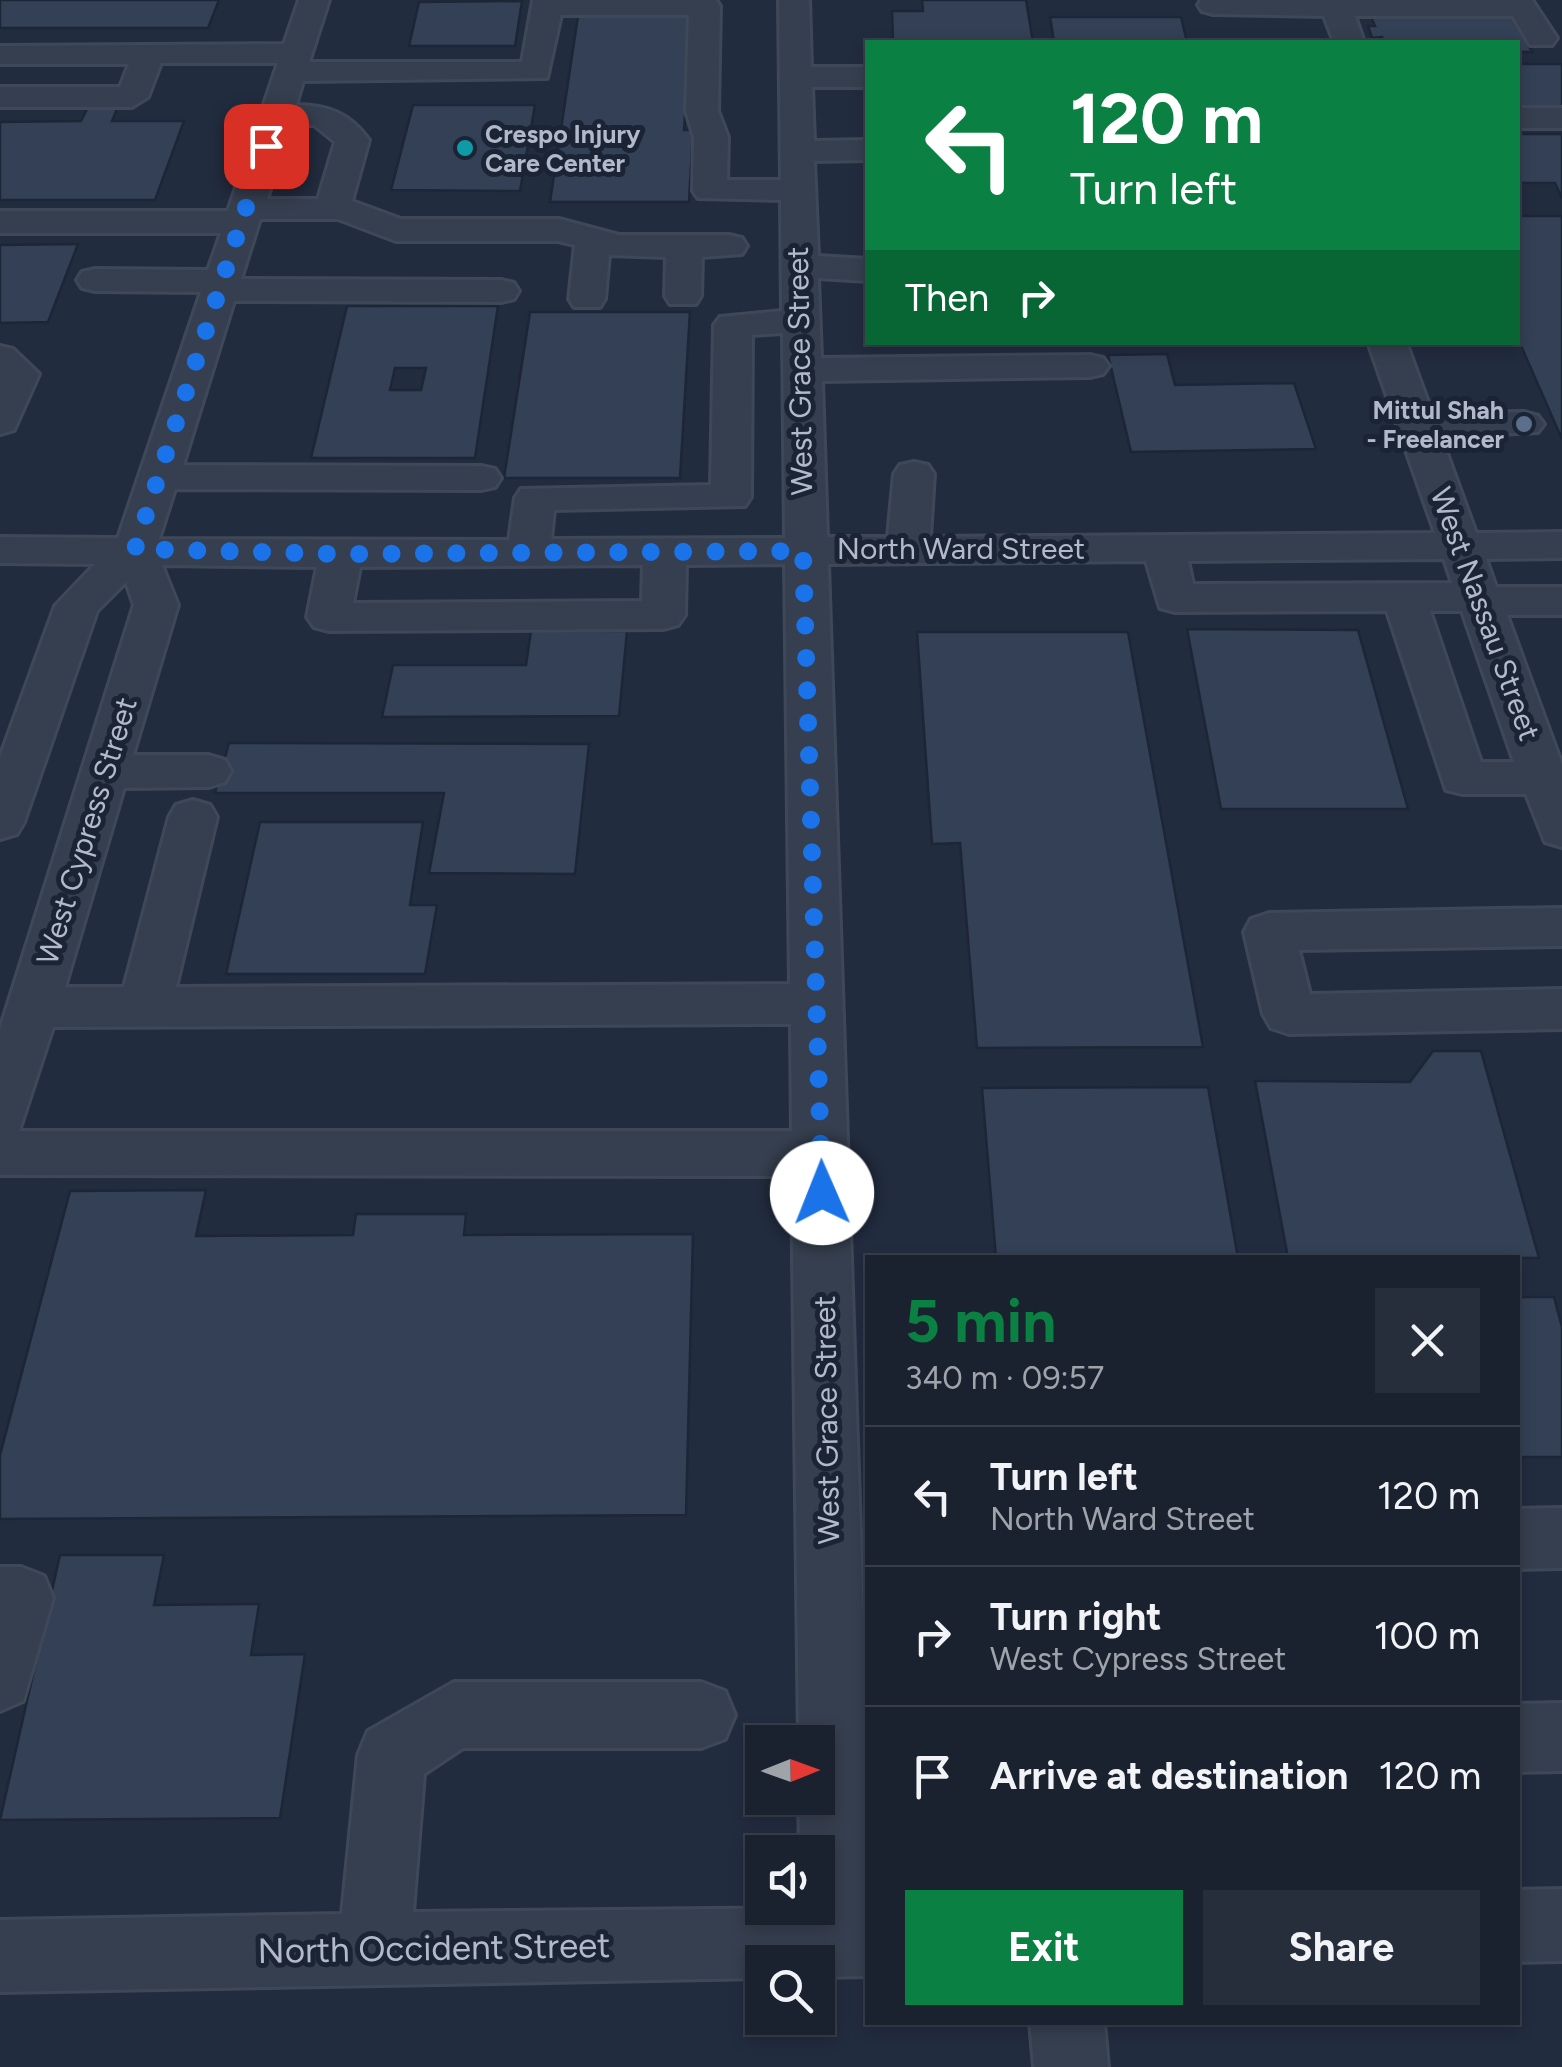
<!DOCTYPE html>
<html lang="en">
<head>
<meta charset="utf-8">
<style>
	body { margin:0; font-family:Figtree,sans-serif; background:#272e3b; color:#f1f3f6; height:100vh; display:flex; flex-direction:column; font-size:38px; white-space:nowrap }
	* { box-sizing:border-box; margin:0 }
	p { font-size:32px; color:#9fa3aa }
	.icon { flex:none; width:55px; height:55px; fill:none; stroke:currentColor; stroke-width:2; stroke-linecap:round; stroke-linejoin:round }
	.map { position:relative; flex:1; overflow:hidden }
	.panel { position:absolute; left:865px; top:1255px; width:655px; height:770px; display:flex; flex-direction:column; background:#1a212f; border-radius:0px; box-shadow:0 5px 15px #0003,0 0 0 2px #383e4b }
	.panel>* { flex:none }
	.banner { position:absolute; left:865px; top:40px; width:655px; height:305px; border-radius:0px; box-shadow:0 5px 15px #0003,0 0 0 2px #383e4b; background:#0b8043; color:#fff; overflow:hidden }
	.needle { width:65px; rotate:89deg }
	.tools { position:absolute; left:745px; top:1725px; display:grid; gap:20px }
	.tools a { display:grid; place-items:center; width:90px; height:90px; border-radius:0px; background:#1a212f; box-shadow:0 5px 15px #0003,0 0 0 2px #383e4b; font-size:50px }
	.pin { position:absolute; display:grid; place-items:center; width:85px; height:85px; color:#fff; margin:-42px; border-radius:20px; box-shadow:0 5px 15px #0006 }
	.me { position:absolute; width:110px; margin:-55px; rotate:359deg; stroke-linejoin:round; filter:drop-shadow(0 0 8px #0008) }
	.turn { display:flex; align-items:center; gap:35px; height:210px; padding:0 40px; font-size:45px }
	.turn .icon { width:130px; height:130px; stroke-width:2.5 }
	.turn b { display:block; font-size:70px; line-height:85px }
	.then { display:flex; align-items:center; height:95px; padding:0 40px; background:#0003; gap:20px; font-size:38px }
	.round { display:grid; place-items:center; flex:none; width:105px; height:105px; border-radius:0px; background:#272e3b }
	.head { display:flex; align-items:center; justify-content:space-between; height:170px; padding:0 40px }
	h1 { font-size:60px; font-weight:700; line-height:75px; color:#0b8043 }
	.action { display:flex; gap:20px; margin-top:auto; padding:20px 40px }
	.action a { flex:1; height:115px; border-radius:0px; background:#0b8043; color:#fff; font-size:40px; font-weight:700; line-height:115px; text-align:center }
	.action a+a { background:#272e3b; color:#f1f3f6 }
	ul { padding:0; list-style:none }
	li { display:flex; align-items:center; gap:30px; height:140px; padding:0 40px; border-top:2px solid #383e4b }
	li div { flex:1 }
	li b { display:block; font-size:38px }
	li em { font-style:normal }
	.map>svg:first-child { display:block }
	.building { fill:#334055; stroke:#1d2636; stroke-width:2.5; fill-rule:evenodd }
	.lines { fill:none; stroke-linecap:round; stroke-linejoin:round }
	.minor-casing { stroke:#3f4858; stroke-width:6 }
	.minor { fill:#363f4f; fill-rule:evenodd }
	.route { stroke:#1a73e8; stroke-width:18; stroke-dasharray:0 32.4 }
	.culture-dot { fill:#0f9aa8; stroke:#1b2434; stroke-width:4 }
	.service-dot { fill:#5c6f8a; stroke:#1b2434; stroke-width:4 }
	.labels { text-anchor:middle; stroke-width:10; stroke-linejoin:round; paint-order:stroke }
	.far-poi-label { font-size:25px; font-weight:bold; fill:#b2b9ca; stroke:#1b2434; text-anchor:start }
	.street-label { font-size:30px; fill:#b2b9ca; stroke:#1b2434 }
	.near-street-label { font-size:35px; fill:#b2b9ca; stroke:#1b2434 }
</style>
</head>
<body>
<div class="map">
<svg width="1562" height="2067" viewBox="0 0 1562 2067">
	<rect width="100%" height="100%" fill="#222c3f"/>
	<g class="building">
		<polygon points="0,0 219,0 208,28 0,28"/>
		<polygon points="922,0 1026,0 1033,42 893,42 892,11 923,11"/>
		<polygon points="522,1 515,46 409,46 419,2"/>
		<polygon points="1509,9 1532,52 1518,52 1518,42 1384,42 1382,37 1372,38 1368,26 1375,26 1368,10"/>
		<polygon points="578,16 692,16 684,130 693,130 689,202 550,202"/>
		<polygon points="1050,17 1181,17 1187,42 1054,42"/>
		<polygon points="1518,64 1562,64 1562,112 1518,113"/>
		<polygon points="413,105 535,105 520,191 391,190"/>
		<polygon points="88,107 118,107 112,121 184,121 155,200 0,200 0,122 81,121"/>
		<polygon points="1518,134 1562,134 1562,198 1555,183 1518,183"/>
		<polygon points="1518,216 1562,216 1562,439 1518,339"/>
		<polygon points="78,244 48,322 0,323 0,245"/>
		<path d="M347,306H498L475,458H311ZM395,368H426L421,390H390Z"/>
		<polygon points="530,312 690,312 680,478 504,478"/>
		<polygon points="1167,354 1175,385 1294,383 1316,449 1131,452 1108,355"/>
		<polygon points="1187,629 1358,630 1408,809 1221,809"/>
		<polygon points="531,631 627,631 619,716 382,717 393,665 526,665"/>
		<polygon points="917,632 1128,632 1203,1047 977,1048 960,843 932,844"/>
		<polygon points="229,743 589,744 575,874 429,873 444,793 215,793"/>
		<polygon points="260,822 423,822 410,905 437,905 425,974 226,974"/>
		<polygon points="1433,1051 1481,1051 1539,1258 1288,1258 1255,1081 1410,1082"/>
		<polygon points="1208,1087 1238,1258 996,1258 982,1088"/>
		<polygon points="206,1190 196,1236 353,1235 356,1214 466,1214 464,1235 693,1234 686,1515 0,1519 0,1455 70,1191"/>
		<polygon points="1518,1297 1554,1297 1562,1327 1562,1457 1518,1457"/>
		<polygon points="60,1555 164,1555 154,1605 259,1604 251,1655 305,1654 280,1818 0,1820"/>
	</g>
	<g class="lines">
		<defs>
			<g id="minor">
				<path d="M299,0H329L309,62H522L533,0H716L720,6L718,111L728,137L727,180H781L779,0H809L811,67H868V87H812L814,141L868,140V160L814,161L818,256L868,259V281L818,278L821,358L1090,355L1103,358L1109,366L1103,374L1090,377L822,381L827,537H888L894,474L900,465L914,462L928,465L934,474L930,537L1435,533L1368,342H1406L1432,413L1524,412L1538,416L1544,424L1538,432L1441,437L1476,533L1562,532V558L1486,559L1496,587H1562V615H1507L1562,765V847L1545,842L1526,794H1463L1446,790L1387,611L1175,612L1160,608L1146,561L828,564L868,1773V1976L818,1977V1962H762V1978L0,1992V1920L342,1914L358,1755L368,1731L454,1682H701L725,1691L735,1715L725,1739L701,1748H463L424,1774L413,1912L818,1908V1852H800L799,1798H818V1742H799L792,1176L0,1175V1029L134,605L126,582L97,611L24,822L17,834L0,839V757L55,606L95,564L0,563V537L118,538L201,292L95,291L82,288L77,280L82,272L95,269L208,270L221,233H0V211H228L278,63H161L148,97L132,107H0V87H120L129,64H0V46L284,44ZM561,15H689L686,111L694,137L693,191L698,198L781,200L782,311L720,317L714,325L711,485L521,489L515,498L509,540L159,539L175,489L481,490L495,487L501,478L495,469L481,466L183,465L234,301L501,302L514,299L519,291L514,283L501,280L241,279L260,219H338L396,241H558L575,245L569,299L574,307H600L605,299L609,255L666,257L665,296L670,304H696L701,296L702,257L742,254L747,246L742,238L729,235H619L559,219H401L352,201L369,140C350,113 327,105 296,105L303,81L547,78ZM290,125H314L335,142L318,199H267ZM783,333L785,538L551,539L554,510L745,506L751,497L752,335ZM1444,559L1452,583L1193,584L1188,561ZM785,564L790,984L176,987L217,817L210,805L193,800L176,805L169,817L124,987H65L124,788L208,787L225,782L231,771L225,760L208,755H133L178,605L162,565L317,567L307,617L314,627L329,631L663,629L678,625L685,615L686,565ZM643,565L642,601L353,603L360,567ZM1430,611H1462L1514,762H1481ZM791,1024L792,1131H19L53,1027Z"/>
				<polygon points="1201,0 1532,0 1557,38 1552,45 1530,45 1513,16 1355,16 1364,42 1334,42 1324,16 1213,14 1202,11 1198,5"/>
				<rect x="1518" y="108" width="44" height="20"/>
				<polygon points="0,346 13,349 39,374 14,430 0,434"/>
				<polygon points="1562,908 1562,946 1299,950 1310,994 1562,989 1562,1029 1289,1034 1271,1028 1263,1014 1244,932 1251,919 1269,913"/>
				<polygon points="1562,1508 1562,1568 1518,1569 1518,1509"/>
				<polygon points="0,1567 21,1567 44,1576 53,1598 23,1701 0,1711"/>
				<polygon points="1562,1703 1562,1771 1518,1772 1518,1704"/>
				<polygon points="1562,1889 1562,1961 1518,1962 1518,1890"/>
				<polygon points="1030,2022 1104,2022 1108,2067 1034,2067"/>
			</g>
		</defs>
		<use href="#minor" class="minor-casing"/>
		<use href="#minor" class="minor"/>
	</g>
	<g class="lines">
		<polyline class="route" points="266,146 135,549 341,554 803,551 822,1193"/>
	</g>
	<circle class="culture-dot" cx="465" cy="148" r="10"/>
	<circle class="service-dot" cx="1524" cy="424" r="10"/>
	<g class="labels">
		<g class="far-poi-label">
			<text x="485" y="143">Crespo Injury<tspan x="485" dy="29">Care Center</tspan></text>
			<text x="1504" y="419" text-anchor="end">Mittul Shah<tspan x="1504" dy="29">- Freelancer</tspan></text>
		</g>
		<g class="street-label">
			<text transform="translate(800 371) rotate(-91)" y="10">West Grace Street</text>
			<text x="961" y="559">North Ward Street</text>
			<text transform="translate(1485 614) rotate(70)" y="10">West Nassau Street</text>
			<text transform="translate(87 831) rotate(-73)" y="10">West Cypress Street</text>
			<text transform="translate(827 1420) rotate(-91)" y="10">West Grace Street</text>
		</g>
		<g class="near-street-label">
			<text transform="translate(434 1948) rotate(-1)" y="12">North Occident Street</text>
		</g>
	</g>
</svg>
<div class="tools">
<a><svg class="needle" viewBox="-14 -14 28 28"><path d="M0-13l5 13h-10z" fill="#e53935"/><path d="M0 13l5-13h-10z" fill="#9fa3aa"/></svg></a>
<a><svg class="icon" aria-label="sound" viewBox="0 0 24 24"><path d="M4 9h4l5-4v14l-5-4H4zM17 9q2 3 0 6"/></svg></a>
<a><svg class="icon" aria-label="search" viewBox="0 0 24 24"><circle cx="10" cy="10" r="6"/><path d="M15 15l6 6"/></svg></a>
</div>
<div class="pin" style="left:266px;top:146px;background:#d93025"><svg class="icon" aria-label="arrive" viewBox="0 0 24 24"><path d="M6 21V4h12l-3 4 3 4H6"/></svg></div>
<svg class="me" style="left:822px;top:1193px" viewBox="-20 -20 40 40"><circle r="19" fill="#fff"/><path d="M0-13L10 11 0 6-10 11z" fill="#1a73e8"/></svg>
<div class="banner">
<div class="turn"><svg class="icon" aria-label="left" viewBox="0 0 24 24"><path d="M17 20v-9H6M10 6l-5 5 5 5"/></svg><div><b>120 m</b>Turn left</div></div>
<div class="then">Then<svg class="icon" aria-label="right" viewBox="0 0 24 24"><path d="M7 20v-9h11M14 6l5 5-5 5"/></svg></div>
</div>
<section class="panel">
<div class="head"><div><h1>5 min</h1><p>340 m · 09:57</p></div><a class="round"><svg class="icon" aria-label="close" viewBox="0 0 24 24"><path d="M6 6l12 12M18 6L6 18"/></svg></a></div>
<ul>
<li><svg class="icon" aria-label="left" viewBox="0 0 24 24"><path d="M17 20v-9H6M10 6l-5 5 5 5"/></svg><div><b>Turn left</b><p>North Ward Street</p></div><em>120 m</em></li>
<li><svg class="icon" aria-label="right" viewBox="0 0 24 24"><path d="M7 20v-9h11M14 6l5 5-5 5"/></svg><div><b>Turn right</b><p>West Cypress Street</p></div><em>100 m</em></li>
<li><svg class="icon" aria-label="arrive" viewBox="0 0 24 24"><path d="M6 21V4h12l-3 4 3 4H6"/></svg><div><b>Arrive at destination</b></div><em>120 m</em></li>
</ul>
<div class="action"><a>Exit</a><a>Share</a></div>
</section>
</div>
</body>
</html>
